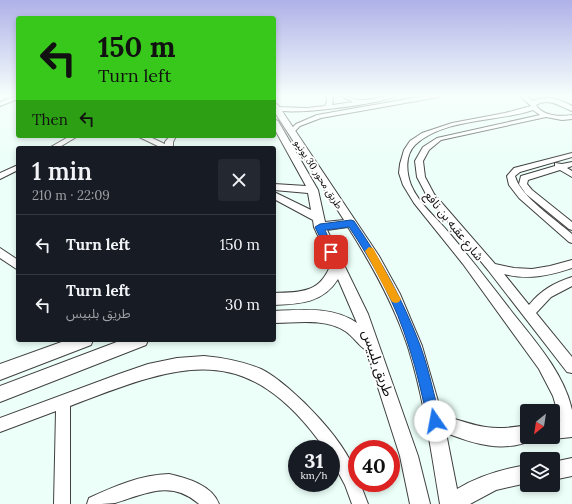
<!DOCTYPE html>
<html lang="en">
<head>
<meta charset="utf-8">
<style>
	body { margin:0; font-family:Lora,"Noto Sans Arabic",serif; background:#242831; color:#f1f3f6; height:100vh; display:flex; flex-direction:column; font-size:15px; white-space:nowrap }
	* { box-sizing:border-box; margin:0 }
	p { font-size:13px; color:#9ea1a6 }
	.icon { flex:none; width:22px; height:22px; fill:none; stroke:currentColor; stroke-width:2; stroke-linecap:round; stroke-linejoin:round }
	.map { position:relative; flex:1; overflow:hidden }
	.sheet { position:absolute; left:16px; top:146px; width:260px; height:196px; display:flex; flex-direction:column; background:#171b24; border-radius:4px; box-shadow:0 2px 6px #0003 }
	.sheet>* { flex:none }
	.banner { position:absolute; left:16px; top:16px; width:260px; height:122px; border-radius:4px; box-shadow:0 2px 6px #0003; background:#38c71b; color:#111; overflow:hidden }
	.needle { width:26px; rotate:210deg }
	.fabs { position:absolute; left:520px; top:404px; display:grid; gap:8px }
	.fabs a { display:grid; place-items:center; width:40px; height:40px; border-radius:4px; background:#171b24; box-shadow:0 2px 6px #0003; font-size:20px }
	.speed { position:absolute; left:288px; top:440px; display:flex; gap:8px; font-size:20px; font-weight:700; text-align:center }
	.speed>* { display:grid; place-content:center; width:52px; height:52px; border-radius:50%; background:#171b24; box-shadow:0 2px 6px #0003; line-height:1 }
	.speed small { font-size:10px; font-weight:400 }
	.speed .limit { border:6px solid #d22; background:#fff; color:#111 }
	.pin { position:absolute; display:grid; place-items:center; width:34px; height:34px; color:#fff; margin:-17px; border-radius:8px; box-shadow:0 2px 6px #0006 }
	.me { position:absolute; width:44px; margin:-22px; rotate:348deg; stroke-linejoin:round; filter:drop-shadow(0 0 3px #0008) }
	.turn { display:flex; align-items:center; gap:14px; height:84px; padding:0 16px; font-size:18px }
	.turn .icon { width:52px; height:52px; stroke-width:2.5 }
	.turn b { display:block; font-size:28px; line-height:34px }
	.then { display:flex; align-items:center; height:38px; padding:0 16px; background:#0003; gap:8px; font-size:15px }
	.round { display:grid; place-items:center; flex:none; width:42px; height:42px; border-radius:4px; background:#242831 }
	.summary { display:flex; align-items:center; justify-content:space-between; height:68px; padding:0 16px }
	h1 { font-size:24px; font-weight:600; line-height:30px }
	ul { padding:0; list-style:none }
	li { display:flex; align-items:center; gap:12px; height:60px; padding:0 16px; border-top:1px solid #363941 }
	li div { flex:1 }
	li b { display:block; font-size:15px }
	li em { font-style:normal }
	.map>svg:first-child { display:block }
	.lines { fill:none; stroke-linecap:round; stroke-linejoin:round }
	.minor-casing { stroke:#404040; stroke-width:2 }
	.tertiary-casing { stroke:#404040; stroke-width:2 }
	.minor { fill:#fff; fill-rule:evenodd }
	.tertiary { fill:#fff; fill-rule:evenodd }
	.route { fill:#1a73e8; stroke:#114b97 }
	.slow { fill:#f59e0b }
	.labels { text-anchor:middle; stroke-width:4; stroke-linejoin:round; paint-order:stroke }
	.far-street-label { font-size:10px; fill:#0d0d0d; stroke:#fff }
	.street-label { font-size:12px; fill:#0d0d0d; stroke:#fff }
	.near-street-label { font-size:14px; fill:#0d0d0d; stroke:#fff }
</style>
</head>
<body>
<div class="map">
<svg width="572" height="504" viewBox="0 0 572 504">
	<rect width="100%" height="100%" fill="#ecfff9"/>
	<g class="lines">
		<defs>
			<g id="minor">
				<polygon points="18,95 18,99 0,106 0,102"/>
				<path d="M326,95H332L333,101L332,105L353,102L339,95C347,95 354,100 361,100C372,101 386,94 399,95C387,103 287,117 274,109L277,107L307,108L325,106L327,101Z"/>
				<polygon points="430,95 442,95 439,97 321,118 300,126 293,133 288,132 296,124 317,115"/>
				<path d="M519,95H525L533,101C546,95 560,99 572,106V111C561,107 549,97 536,105C542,116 560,117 572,115V119L562,120L546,117L441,140L429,150L423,161L425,177L434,194L495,264L514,268L532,269L550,266L572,260V268C548,276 529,280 504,274L529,305C541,290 554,283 572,277V286L551,297L536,313L572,357V373L567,372L488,270L427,196L417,177L415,161L423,147L437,138L540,115L533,110C498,122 443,118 415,145C405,155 406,172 411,185C419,204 437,218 450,234C472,260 492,286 512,312C535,341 564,373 572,410C572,417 572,426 572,434L569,435L564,433L553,396L539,369L463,264L414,203L403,185L399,173L400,164L404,150L410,141L422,133L452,123L505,113L531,106Z"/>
				<polygon points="70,136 78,136 58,148 49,148"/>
				<polygon points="170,136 176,136 173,142 173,148 165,148 165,142"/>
				<path d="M572,153V157L520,172L515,176C520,196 556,220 572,234V243L569,242L519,198L509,185L507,176L514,168Z"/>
				<polygon points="572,162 572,166 567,168 572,171 572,177 560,170 528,180 527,184 532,190 572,222 572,230 569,229 526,194 519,184 521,176 555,166 555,163 562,164"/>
				<polygon points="18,165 18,170 0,179 0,173"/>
				<polygon points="0,248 18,260 18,270 0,258"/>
				<path d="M204,356C224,358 242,361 261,369C290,383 357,450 357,483H360L368,504H352L345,485L331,459V449H325C246,337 180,364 70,406V504H54L56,411L0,432V418L119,374L148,364L177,358Z"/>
				<path d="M169,474C187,478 212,485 219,504H199C171,479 145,494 115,503C107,504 95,504 87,504L89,498C115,486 140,475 169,474Z"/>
			</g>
			<g id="tertiary">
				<path d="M274,103L278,105L379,256L400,294L422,346L442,415C477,426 490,432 527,425V437H535L533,440C502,453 475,444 446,433L457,489C479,476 502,469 527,465V483L496,490L470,504H440C431,451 424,398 408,347C394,304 372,265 348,227L327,230L368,314L418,456L430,504H410L400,456L366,350C358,345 353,336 345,331C325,318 296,323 274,323V311C301,310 333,306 357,323L338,279C323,303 300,304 274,305V293C302,292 320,293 331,264L314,227L313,220L274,199V192L311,210L308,193L274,190V184L306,186L274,128V119L278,121L318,190L325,222L344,220L274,111Z"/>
				<polygon points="137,136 148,136 173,148 162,148"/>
				<polygon points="67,340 93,340 91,345 0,380 0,364"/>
				<polygon points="122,340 148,340 146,345 0,402 0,386"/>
				<polygon points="572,419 572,437 553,439 549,437 553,437 553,421"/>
				<polygon points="572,458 572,476 553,480 553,462"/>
			</g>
		</defs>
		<use href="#minor" class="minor-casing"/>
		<use href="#tertiary" class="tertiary-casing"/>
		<use href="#minor" class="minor"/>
		<use href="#tertiary" class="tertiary"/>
	</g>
	<linearGradient id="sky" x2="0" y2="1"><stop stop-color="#afb1e8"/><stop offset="0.58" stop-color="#f6fffc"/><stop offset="1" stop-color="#f6fffc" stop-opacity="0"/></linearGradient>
	<rect width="572" height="165" fill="url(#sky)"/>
	<path class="route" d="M351,220L354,221C382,262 402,298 420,345C429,369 434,396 441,421L440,426L435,428L430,426L428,421C422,396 417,371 409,347C396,304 374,264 349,227L325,230L335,252L331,255L328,254L315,227L320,224Z"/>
	<polygon class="slow" points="369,247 373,248 399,296 401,299 399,302 396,303 392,302 365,251"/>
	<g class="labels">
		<g class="far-street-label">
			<text transform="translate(319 174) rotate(57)" y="4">طريق محور 30 يونيو</text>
		</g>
		<g class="street-label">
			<text transform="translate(454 226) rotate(51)" y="4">شارع عقبه بن نافع</text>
		</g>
		<g class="near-street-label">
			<text transform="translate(378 363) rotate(71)" y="5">طريق بلبيس</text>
		</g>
	</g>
</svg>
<div class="fabs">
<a><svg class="needle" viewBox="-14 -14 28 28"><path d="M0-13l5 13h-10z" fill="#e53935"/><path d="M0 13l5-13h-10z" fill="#9ea1a6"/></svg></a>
<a><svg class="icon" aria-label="layers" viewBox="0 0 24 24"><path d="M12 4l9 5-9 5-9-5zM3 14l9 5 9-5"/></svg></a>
</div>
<div class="speed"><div>31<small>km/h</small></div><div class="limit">40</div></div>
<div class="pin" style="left:331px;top:252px;background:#d93025"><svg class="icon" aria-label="arrive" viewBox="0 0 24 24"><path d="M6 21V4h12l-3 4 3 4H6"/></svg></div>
<svg class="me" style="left:435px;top:421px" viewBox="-20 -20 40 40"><circle r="19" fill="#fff"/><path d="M0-13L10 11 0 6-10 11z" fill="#1a73e8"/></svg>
<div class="banner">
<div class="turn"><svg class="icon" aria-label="left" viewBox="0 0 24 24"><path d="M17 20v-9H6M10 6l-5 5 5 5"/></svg><div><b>150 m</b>Turn left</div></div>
<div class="then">Then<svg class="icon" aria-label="left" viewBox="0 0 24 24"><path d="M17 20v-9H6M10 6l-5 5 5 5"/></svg></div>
</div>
<section class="sheet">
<div class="summary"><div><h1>1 min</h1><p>210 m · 22:09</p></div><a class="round"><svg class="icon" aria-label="close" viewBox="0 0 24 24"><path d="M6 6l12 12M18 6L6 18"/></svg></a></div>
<ul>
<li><svg class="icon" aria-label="left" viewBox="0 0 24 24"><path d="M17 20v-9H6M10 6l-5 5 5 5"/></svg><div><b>Turn left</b></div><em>150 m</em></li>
<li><svg class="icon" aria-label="left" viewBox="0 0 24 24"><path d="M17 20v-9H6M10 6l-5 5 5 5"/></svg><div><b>Turn left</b><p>طريق بلبيس</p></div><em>30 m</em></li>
</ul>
</section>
</div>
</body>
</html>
